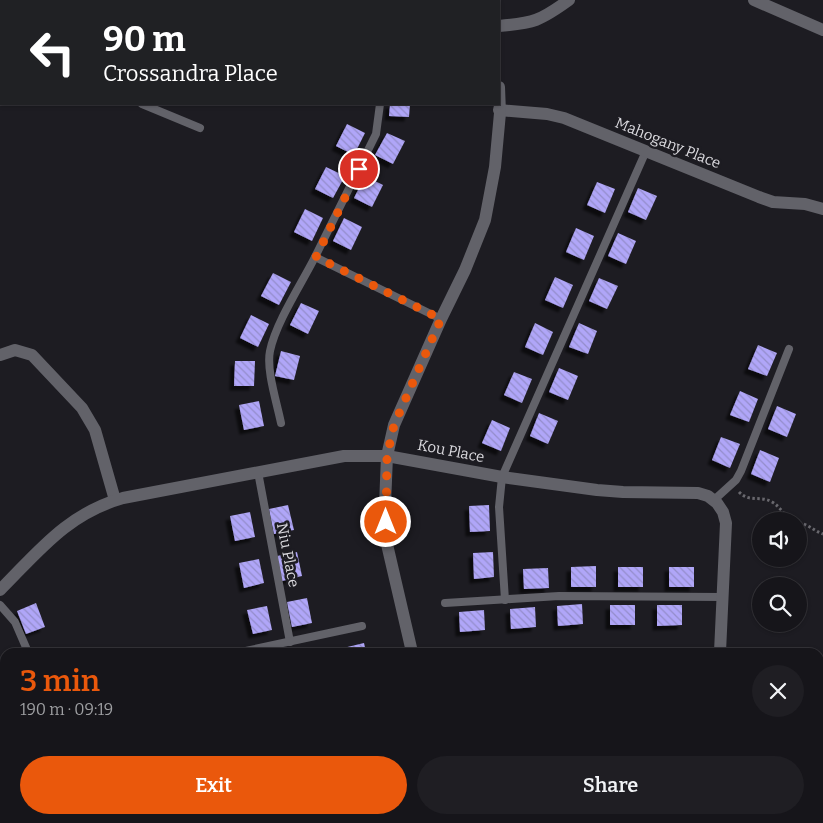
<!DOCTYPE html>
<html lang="en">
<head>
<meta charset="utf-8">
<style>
	body { margin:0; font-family:Bitter,serif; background:#1f1e23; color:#f1f3f6; height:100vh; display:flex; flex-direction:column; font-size:19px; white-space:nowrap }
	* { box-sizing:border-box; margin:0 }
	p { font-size:16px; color:#9e9fa2 }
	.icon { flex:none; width:28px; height:28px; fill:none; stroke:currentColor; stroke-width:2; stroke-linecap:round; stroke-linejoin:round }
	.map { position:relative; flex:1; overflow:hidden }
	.details { position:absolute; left:0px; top:648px; width:824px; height:176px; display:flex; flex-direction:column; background:#16151a; border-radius:15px 15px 0 0; box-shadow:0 1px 4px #0004,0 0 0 1px #353439 }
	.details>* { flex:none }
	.guide { position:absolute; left:0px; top:0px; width:500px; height:105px; box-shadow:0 1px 4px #0004,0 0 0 1px #353439; background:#202124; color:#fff; overflow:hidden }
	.buttons { position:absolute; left:752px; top:512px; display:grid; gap:10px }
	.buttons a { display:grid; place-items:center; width:55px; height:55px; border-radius:50%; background:#16151a; box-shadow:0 1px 4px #0004,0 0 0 1px #353439; font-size:25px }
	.pin { position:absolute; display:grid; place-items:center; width:42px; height:42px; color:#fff; margin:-21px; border:2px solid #fff; border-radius:50%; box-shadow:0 1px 5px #0007 }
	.me { position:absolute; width:55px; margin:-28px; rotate:0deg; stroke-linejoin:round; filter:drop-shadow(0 0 4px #0008) }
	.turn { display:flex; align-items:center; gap:18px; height:105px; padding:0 20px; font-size:22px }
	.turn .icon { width:65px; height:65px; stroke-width:2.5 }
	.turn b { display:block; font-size:35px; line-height:42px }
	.round { display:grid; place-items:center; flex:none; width:52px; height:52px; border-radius:26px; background:#1f1e23 }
	.overview { display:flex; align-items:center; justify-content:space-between; height:85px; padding:0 20px }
	h1 { font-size:30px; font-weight:600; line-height:38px; color:#ea580c }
	.primary-button { display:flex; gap:10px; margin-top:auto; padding:10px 20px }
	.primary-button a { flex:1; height:58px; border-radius:30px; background:#ea580c; color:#fff; font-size:20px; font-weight:600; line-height:58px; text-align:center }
	.primary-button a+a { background:#1f1e23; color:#f1f3f6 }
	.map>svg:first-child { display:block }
	.building { fill:url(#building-back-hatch); filter:url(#shadow) }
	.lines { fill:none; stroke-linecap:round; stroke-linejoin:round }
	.path { stroke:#69686e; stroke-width:3; stroke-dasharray:2.5 2.5; stroke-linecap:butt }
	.service { stroke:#626269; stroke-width:8 }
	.minor { stroke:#626269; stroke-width:12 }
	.tertiary { stroke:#626269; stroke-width:12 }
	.route { stroke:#ea580c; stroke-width:9; stroke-dasharray:0 16.2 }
	.labels { text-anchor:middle; stroke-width:5; stroke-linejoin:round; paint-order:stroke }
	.street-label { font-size:15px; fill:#dad9de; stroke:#1d1c22 }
</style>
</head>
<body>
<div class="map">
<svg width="823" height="823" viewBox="0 0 823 823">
	<defs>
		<pattern id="building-back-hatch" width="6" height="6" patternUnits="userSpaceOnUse" patternTransform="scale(1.25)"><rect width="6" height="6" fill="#b0a6f8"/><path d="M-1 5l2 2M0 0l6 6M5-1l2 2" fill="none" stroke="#948dcb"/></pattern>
		<filter id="shadow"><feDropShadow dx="-4.5" dy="4.5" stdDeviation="1" flood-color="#0009"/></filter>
	</defs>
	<rect width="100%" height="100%" fill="#1d1c22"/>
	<g class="building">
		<polygon points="390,104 410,104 409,117 389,116"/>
		<polygon points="347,124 365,133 354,155 336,146"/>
		<polygon points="387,133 405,141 393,164 375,155"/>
		<polygon points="326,167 345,176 333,198 315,189"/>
		<polygon points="365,176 383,185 372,207 354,198"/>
		<polygon points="597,182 615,189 605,213 587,205"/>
		<polygon points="638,188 657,196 646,220 628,212"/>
		<polygon points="305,209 323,218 312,241 294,232"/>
		<polygon points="344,218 362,227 351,250 333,241"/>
		<polygon points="576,228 594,236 584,260 566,252"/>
		<polygon points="618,233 636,241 626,264 608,256"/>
		<polygon points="273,273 291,282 279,305 261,296"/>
		<polygon points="555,277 573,285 563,308 545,300"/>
		<polygon points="599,278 618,286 607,309 589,301"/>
		<polygon points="301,303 319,311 308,334 290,325"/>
		<polygon points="251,315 269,324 258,347 240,338"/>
		<polygon points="535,323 553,332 543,355 525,347"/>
		<polygon points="579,323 597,331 588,354 569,347"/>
		<polygon points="758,345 777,353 767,376 748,369"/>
		<polygon points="281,351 300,356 294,380 275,376"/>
		<polygon points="235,361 255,361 254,386 234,386"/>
		<polygon points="559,368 578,376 568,400 549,392"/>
		<polygon points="514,372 532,379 522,403 504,395"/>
		<polygon points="740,391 758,399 749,422 730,415"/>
		<polygon points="259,401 264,426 244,430 239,405"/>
		<polygon points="777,406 796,414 787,437 768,429"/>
		<polygon points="539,413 558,421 548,444 530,436"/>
		<polygon points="492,420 510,428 501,451 482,443"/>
		<polygon points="721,437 740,444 730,468 712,460"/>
		<polygon points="760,450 779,458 770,482 751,474"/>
		<polygon points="288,505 294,530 274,534 269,509"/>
		<polygon points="489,505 490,531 470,532 469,506"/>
		<polygon points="250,512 255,537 235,541 230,516"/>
		<polygon points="297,552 302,576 282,581 277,556"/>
		<polygon points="493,552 494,577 474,579 473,553"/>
		<polygon points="259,559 264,583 244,588 239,563"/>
		<polygon points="596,566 596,587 571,587 571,567"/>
		<rect x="618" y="567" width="25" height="20"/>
		<rect x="669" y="567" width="25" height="20"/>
		<polygon points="548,568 549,588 524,589 523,569"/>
		<polygon points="307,598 312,623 292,627 287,602"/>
		<polygon points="36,603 45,627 26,634 17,611"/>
		<polygon points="582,604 583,624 558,626 557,606"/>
		<rect x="610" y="605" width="25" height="20"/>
		<polygon points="657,605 682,605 682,625 657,626"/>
		<polygon points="267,606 272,630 253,634 247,610"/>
		<polygon points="535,607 536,627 511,629 510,609"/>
		<polygon points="484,610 485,630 460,632 459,612"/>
		<polygon points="364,643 366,652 340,652 339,649"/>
		<polygon points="5,693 5,714 0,716 0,695"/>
		<polygon points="5,736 5,760 0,763 0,739"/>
	</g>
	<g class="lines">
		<g class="path">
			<path d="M739,492C750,503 760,495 772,502C781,507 784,516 792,521"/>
			<path d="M799,523C808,524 814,531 823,534"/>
			<polyline points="366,819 368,823"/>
		</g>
		<g class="service">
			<polyline points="142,104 200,128"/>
			<polyline points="380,104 376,134 315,257 441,319"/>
			<path d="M281,423C277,403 266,370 270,351C276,322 302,283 315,257"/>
			<polyline points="258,472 290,642"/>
			<polyline points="714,500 736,480 741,471 789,349"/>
			<polyline points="505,600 499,507 502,477 646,151"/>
			<polyline points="445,603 559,596 723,597"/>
			<polyline points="0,605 15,622 28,652"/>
			<polyline points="241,652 362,626"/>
			<polyline points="0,723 5,721"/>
			<polyline points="819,817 823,817"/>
			<polyline points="394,819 396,823"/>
			<polyline points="434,819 434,823"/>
			<polyline points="778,819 778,823"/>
			<polyline points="301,823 303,822"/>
			<polyline points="633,823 638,821 747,819"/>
		</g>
		<g class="minor">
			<polyline points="489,0 489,1"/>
			<polyline points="754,0 823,30"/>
			<polyline points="137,1 138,0"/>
			<path d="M499,26C534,23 540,21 569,0"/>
			<polyline points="499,110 547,114 564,118 759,197 773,202 805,204 823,209"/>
			<polyline points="0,355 15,350 32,355 82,408 95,430 115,500"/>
			<path d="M0,590C39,551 67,514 123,498L344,456H387L502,477L597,490L623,492L698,493L708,496L717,503L723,512L726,523L720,652"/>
			<polyline points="412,652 386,540 385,505 387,456 394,425 441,319 465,270 485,220 495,167 500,113 499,87"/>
		</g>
		<g class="tertiary">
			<polyline points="819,722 823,722"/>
			<polyline points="129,823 138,819"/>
		</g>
	</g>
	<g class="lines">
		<polyline class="route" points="359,169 316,257 441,319 394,425 387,456 386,522"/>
	</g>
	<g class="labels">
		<g class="street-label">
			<text transform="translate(668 143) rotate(22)" y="5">Mahogany Place</text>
			<text transform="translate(451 451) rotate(11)" y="5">Kou Place</text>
			<text transform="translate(288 555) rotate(79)" y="5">Niu Place</text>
		</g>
	</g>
</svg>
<div class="buttons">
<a><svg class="icon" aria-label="sound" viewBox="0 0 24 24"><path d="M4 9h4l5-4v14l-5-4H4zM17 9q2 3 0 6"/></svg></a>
<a><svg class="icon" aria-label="search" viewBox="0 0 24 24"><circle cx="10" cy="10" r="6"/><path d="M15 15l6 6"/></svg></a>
</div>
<div class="pin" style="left:359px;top:169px;background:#d93025"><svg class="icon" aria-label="arrive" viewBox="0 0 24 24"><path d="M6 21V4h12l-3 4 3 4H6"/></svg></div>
<svg class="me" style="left:386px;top:522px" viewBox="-20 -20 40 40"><circle r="17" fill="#ea580c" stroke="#fff" stroke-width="3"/><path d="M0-11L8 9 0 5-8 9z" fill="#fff"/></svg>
<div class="guide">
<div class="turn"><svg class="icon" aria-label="left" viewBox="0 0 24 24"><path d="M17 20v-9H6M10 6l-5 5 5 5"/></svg><div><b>90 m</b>Crossandra Place</div></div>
</div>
<section class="details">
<div class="overview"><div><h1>3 min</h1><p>190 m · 09:19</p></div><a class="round"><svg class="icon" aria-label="close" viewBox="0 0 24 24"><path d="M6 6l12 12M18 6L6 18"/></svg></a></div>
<div class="primary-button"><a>Exit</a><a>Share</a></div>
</section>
</div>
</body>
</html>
